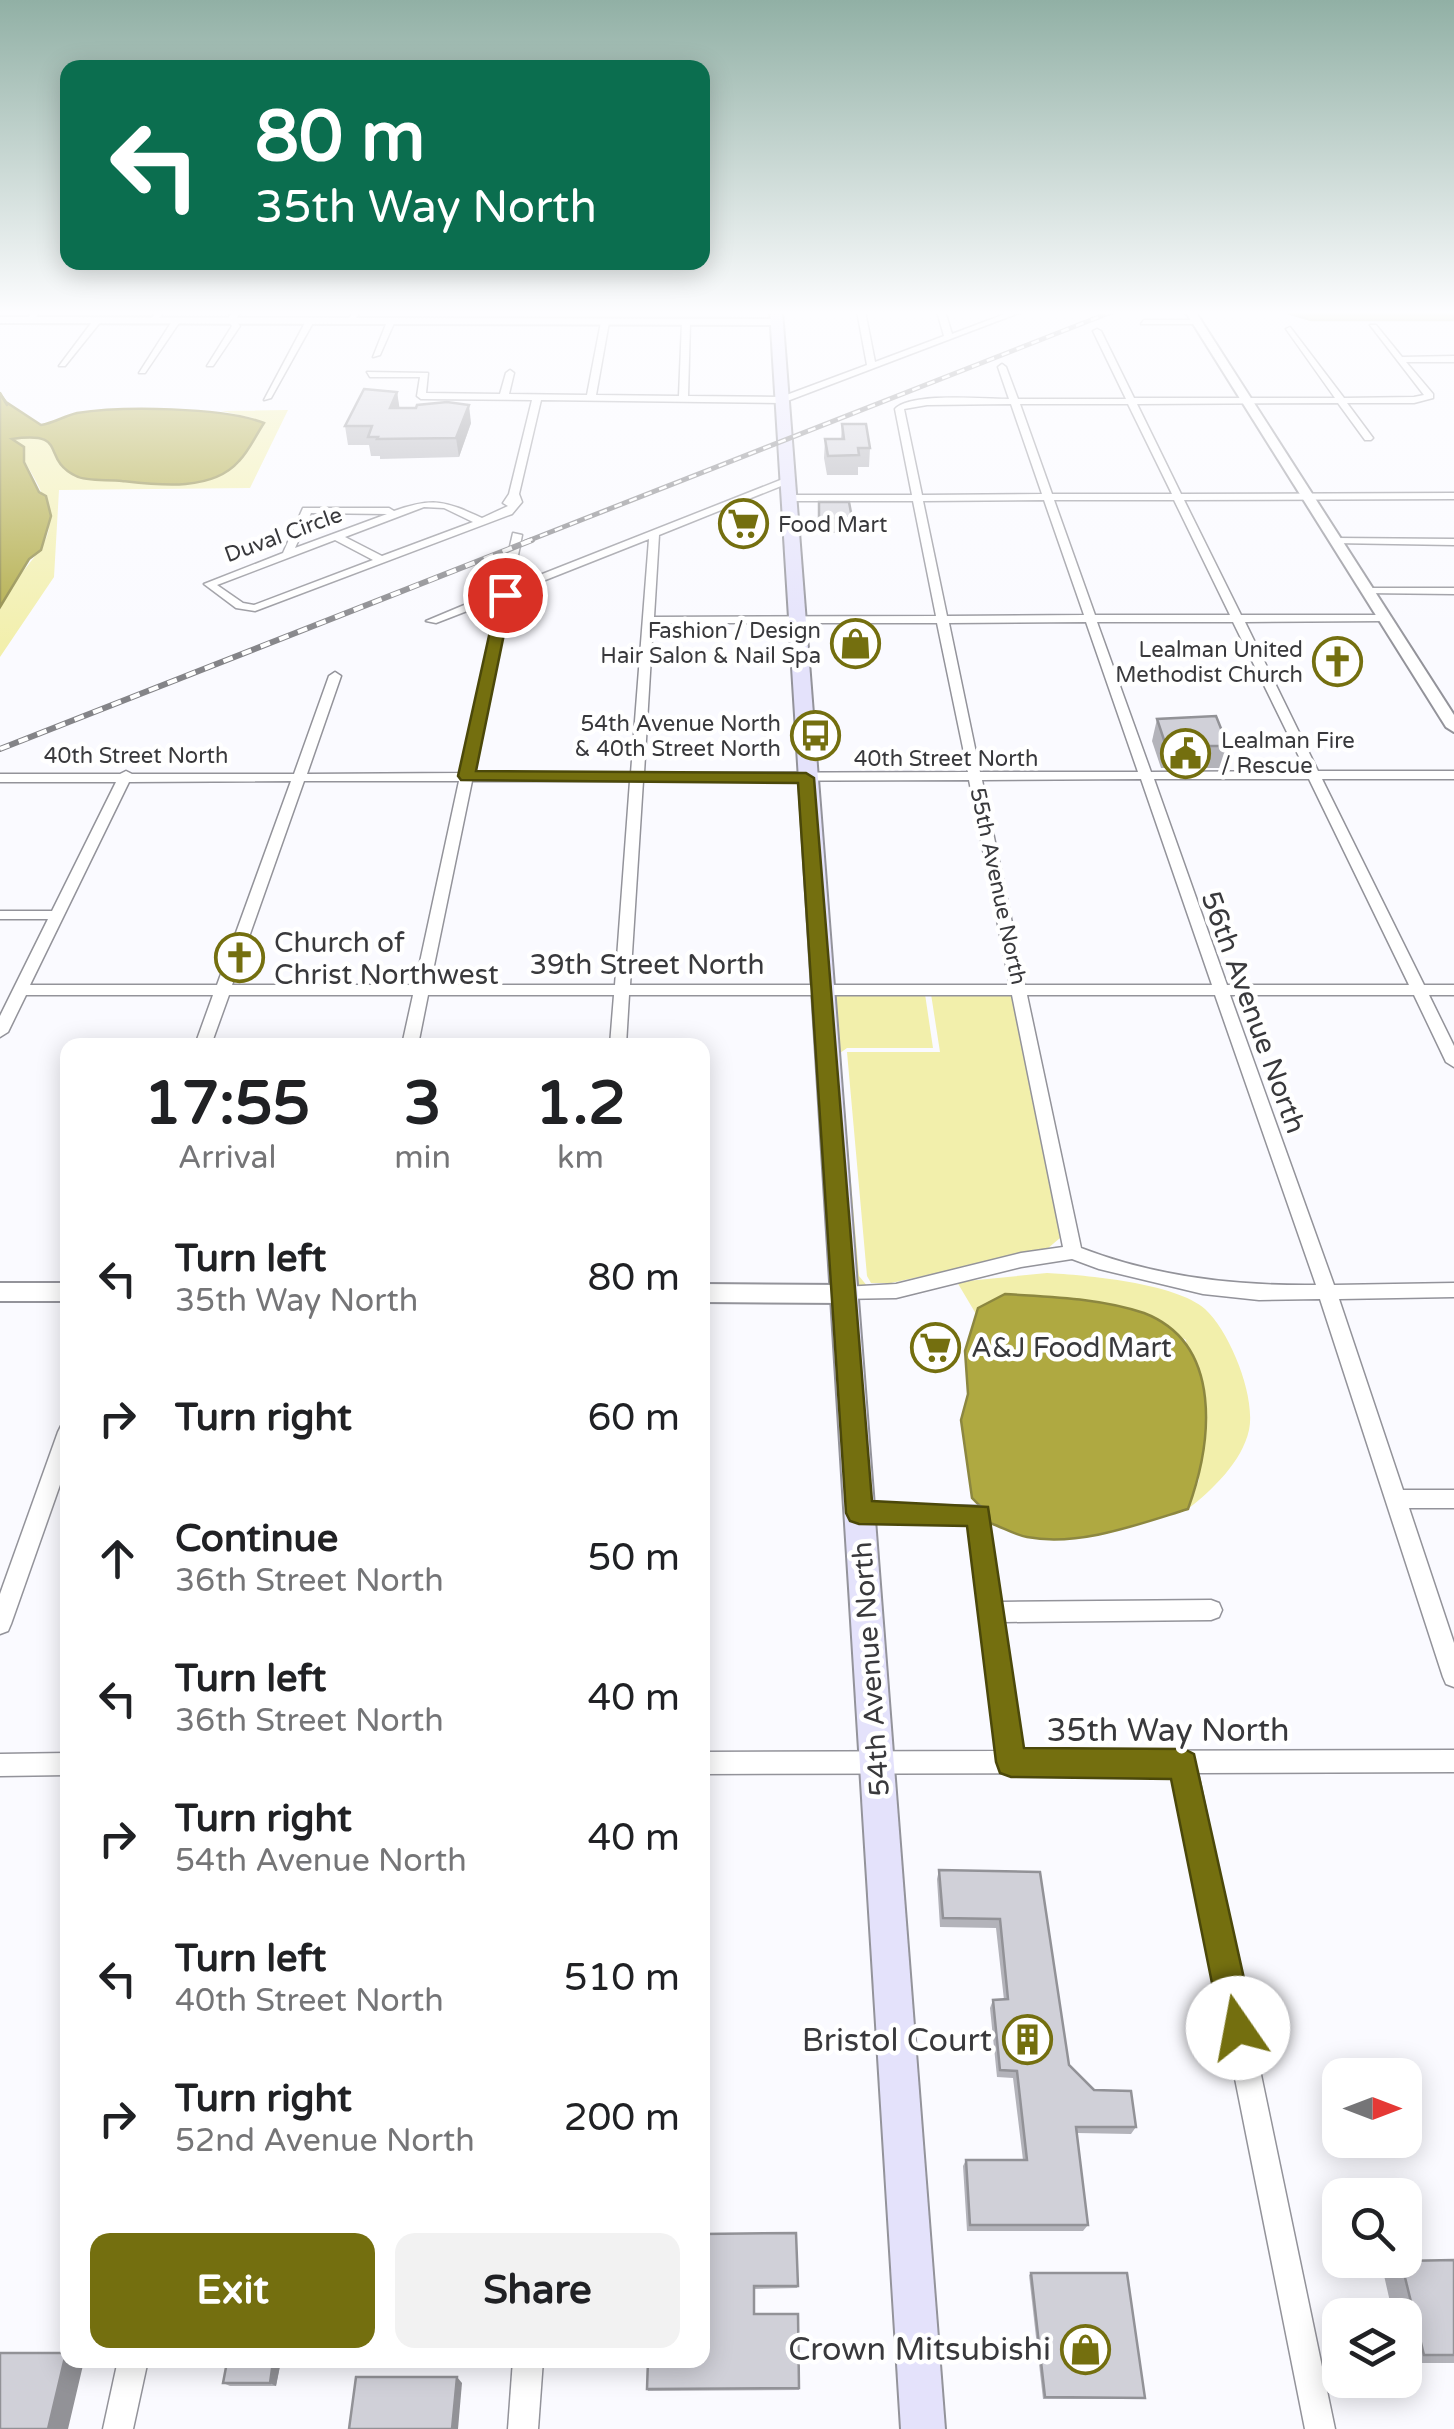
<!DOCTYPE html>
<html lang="en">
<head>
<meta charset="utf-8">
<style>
	body { margin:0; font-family:"Varela Round",sans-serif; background:#f2f2f2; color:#202124; height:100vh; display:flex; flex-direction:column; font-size:38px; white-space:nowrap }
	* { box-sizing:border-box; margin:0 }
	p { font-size:32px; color:#757577 }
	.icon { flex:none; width:55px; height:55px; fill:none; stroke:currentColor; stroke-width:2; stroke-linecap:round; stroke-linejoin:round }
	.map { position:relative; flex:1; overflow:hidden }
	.side { position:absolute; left:60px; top:1038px; width:650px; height:1330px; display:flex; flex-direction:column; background:#fff; border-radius:20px; box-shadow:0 5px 25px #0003 }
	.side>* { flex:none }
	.top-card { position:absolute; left:60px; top:60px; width:650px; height:210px; border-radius:20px; box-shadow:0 5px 25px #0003; background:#0b6e4f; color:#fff; overflow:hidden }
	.needle { width:65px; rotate:90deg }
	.buttons { position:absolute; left:1322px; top:2058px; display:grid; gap:20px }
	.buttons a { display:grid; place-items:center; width:100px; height:100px; border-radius:20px; background:#fff; box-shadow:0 5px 25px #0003; font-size:50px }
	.pin { position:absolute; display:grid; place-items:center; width:85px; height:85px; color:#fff; margin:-42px; border:5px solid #fff; border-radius:50%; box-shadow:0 2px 10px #0007 }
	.me { position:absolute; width:110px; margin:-55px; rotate:348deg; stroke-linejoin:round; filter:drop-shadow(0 0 8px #0008) }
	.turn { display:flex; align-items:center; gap:35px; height:210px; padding:0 30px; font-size:45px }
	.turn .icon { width:130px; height:130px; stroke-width:2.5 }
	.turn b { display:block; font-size:70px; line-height:85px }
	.eta { display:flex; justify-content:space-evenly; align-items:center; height:170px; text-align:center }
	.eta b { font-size:60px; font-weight:700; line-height:70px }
	.primary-button { display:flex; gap:20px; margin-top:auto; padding:20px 30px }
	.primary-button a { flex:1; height:115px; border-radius:20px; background:#746f0f; color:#fff; font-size:40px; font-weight:700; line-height:115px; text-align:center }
	.primary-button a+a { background:#f2f2f2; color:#202124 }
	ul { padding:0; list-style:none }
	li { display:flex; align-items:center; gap:30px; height:140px; padding:0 30px }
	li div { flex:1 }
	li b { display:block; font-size:38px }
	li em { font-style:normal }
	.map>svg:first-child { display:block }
	.green { fill:#f2efab }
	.water { fill:#afa941; stroke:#8c8740; stroke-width:2.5 }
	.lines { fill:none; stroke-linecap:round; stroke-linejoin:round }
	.stream { stroke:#8c8740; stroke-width:2.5 }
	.minor-casing { stroke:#93939a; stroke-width:3 }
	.tertiary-casing { stroke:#93939a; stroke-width:4 }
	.secondary-casing { stroke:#93939a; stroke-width:4 }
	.minor { fill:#fff; fill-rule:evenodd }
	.tertiary { fill:#fff; fill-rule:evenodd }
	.secondary { fill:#e4e2fb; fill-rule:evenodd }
	.rail-far1-casing { stroke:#848488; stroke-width:5 }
	.rail-casing { stroke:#848488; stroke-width:6 }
	.rail-far1 { stroke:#fff; stroke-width:2.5; stroke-dasharray:8; stroke-linecap:butt }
	.rail { stroke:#fff; stroke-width:4; stroke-dasharray:10; stroke-linecap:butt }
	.wall { fill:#b3b3ba }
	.shaded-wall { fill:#929297 }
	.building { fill:#d0d0d8; stroke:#929297; stroke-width:2.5 }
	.route { fill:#746f0f; stroke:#4b480a; stroke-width:2.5 }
	.labels { text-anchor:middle; stroke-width:9; stroke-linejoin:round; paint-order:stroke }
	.far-poi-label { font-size:22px; fill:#39393c; stroke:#fff; text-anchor:end }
	.far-street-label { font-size:22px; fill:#39393c; stroke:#fff }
	.poi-label { font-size:28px; fill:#39393c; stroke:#fff; text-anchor:start }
	.street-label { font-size:28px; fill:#39393c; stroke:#fff }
	.near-street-label { font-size:32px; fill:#39393c; stroke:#fff }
	.near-poi-label { font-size:32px; fill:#39393c; stroke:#fff; text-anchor:end }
</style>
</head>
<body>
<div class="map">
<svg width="1454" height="2429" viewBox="0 0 1454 2429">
	<rect width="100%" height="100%" fill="#fafaff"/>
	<g class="green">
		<path d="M288,410L250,488L59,490L54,577L0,657C0,642 0,624 0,610C5,581 50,552 49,524C49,494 25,464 11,439C58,433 48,449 79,478H99L253,418L221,411Z"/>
		<polygon points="1016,993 1060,1238 1047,1249 891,1283 871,1283 867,1276 847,1052 940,1052 931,994"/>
		<polygon points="830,994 925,994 933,1048 847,1048 840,1053 859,1276 868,1287 853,1287"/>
		<path d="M1047,1273C1085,1275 1176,1283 1205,1309C1230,1332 1256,1396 1249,1430C1242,1462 1212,1490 1188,1509L1199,1480L1186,1340L1145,1314L1100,1304L1005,1294L978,1308L976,1314L957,1282Z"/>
	</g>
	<g class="water">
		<polygon points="1298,311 1454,311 1454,320 1311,320 1291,314"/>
		<path d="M0,394L6,402L41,425C54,423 64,416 77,413C121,406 224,407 264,423C256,435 249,451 239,461C212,492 158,485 122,481C109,479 87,482 76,476C39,458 71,431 12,439L24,447V462L39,492L46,496L51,516L41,550L29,559L0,607Z"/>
		<path d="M1005,1294C1050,1297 1101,1298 1144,1313C1224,1344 1212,1443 1188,1509C1139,1524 1079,1547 1027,1537C1015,1535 1002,1527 990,1523L989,1515L972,1498L961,1420L968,1394L965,1351L978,1308Z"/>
	</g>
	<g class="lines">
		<polyline class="stream" points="0,393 7,405"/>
		<defs>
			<g id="minor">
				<polygon points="32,311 40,311 32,322 26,322"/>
				<polygon points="156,311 164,311 156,322 150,322"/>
				<polygon points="233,311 241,311 235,320 240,326 213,366 207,366 232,326 227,320"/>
				<polygon points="353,311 361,311 352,323 348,321"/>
				<path d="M857,311H865L875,362L944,336L937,311H945L952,334L1013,311H1024L782,403L541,400L519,494L522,502L512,514L255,611L236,608L204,584L283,553L303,508H389L394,511C433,497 445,501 482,518L508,506L503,503L509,494L532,400L421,399L417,396L420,377H370L367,372L428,373L426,393L500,394L506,373L510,370L514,373L509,394L587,395L601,322L605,320L609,322L596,395L679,396L682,322L686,320L690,322L688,396L781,397L867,365ZM424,507L444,508L473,522L382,556L345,537ZM311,513L387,514L295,548ZM335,540L373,560L254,605L243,603L217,585Z"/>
				<polygon points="95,318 102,320 65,366 59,366"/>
				<polygon points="174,318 181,320 145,373 139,373"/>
				<polygon points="307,319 314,321 271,398 264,400"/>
				<polygon points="388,319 395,321 380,355 373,357"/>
				<polygon points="1144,320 1197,320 1201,322 1197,324 1141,324"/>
				<path d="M1370,325H1376L1402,357L1454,356V362H1406L1433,394V398L1414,403H1347L1373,438L1371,440H1365L1338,403L1137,404L1181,494L1454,493V499L1184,500L1241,615H1384L1390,618L1384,621L1245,622L1318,771H1454V779H1322L1424,985H1454V995H1429L1454,1046V1067L1446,1062L1414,995H1230L1334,1285L1454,1283V1297L1339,1299L1403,1490H1454V1508H1409L1454,1643V1687L1446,1684L1443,1677L1320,1299L1259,1300L1203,1294L1099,1269L1072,1259L1021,1267L896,1298L838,1299L835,1294L838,1289L844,1287L896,1284L1021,1253L1063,1247L1012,995H629L626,1045H610L614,995H428L418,1045H402L413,995H229L211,1045H195L213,995H26L8,1032L0,1037V1016L48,919H0V911H52L116,782H0V774H120L126,771L132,774H294L329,676L335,672L341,676L307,774L461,773L498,599L436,623L426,621L500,590L513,533L522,535L512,586L788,477L793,480L791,482L659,535L654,617L936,616L913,501H789L784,498L789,495H912L895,409C911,392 984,399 1009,399L998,367L1002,364L1006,367L1018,399H1126L1093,331L1097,329L1101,331L1134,398H1335L1286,329L1290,327L1344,398L1414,397L1424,395ZM1011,404L1042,494L922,495L904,409L927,405ZM1020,404H1128L1172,494H1052ZM1044,500L1084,615L947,616L923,501ZM1054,500H1174L1230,615H1095ZM649,539L631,773H473L510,594ZM1086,622L1138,772H980L949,623ZM1097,622H1233L1306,771L1151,772ZM653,623H937L968,772L644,773ZM1141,779L1212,985H1025L982,780ZM1154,779H1309L1409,985H1227ZM969,780L1010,985H630L643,781ZM291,781L217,985H30L129,782ZM304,781H459L415,985H232ZM472,781H630L615,985H430ZM1027,995H1215L1316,1285C1236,1286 1156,1277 1081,1248Z"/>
				<polygon points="1337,538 1454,539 1454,545 1333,543 1333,539"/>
				<polygon points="1367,588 1454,588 1454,594 1363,593 1362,591"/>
				<polygon points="68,1424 68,1462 11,1624 8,1631 0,1634 0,1594 58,1432 61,1426"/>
				<polygon points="859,1504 979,1506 986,1509 1001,1602 1211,1600 1219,1603 1222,1610 1219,1617 1211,1620 1004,1622 1021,1751 1454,1750 1454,1772 1198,1773 1335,2429 1305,2429 1174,1773 702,1774 702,1752 998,1751 970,1524 859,1522 852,1519 849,1513 852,1507"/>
				<polygon points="68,1753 68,1775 0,1776 0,1754"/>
				<polygon points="118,2360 148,2360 133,2429 103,2429"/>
				<polygon points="513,2360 543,2360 538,2429 508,2429"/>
			</g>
			<g id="tertiary">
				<polygon points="1185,311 1195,311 1454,715 1454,732 1446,727"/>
				<polygon points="0,317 777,319 782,322 777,325 0,323"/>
				<rect x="0" y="1283" width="68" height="18"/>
				<polygon points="702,1284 844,1285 852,1288 856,1294 852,1300 844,1303 702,1302"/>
			</g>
			<polygon id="secondary" points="770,311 782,311 945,2429 901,2429"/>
		</defs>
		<use href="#minor" class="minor-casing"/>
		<use href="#tertiary" class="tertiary-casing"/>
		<use href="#secondary" class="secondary-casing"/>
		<use href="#minor" class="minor"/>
		<use href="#tertiary" class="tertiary"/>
		<use href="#secondary" class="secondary"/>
		<defs>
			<polyline id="rail-far1" points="525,542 1114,311"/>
			<polyline id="rail" points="0,749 532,540"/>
		</defs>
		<use href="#rail-far1" class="rail-far1-casing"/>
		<use href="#rail" class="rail-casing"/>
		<use href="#rail-far1" class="rail-far1"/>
		<use href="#rail" class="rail"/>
	</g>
	<g class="wall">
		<polygon points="397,392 399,408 471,423 459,457 380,459 380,456 371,456 369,445 348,445 345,426"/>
		<polygon points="842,424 870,448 869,467 858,467 858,475 827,475 824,458 825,439 841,439"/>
		<polygon points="819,502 852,518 851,533 818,533"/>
		<rect x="736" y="512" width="13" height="20"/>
		<polygon points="1157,719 1228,746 1222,768 1161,768 1152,741"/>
		<polygon points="939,1870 1040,1872 1069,2065 1094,2090 1136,2127 1131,2134 1077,2133 1088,2225 1083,2231 967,2231 963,2166 966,2160 1023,2160 1013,2078 997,2077 990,2008 993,2000 1004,2000 996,1928 940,1927 937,1879"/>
		<polygon points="702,2234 798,2286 797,2288 754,2289 754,2314 799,2388 799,2390 648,2391 647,2389 702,2360"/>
		<polygon points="1454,2260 1454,2363 1405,2363 1405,2315 1393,2315 1383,2271 1401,2261"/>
		<polygon points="1031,2273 1145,2398 1142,2399 1043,2399 1029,2275"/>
		<polygon points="280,2366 276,2386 230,2386 223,2383"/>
	</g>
	<g class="shaded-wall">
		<polygon points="397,392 400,411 390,408"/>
		<polygon points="469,405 471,423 459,457 456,438"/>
		<polygon points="66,2353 68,2353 68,2360 84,2361 68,2429 48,2429"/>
		<polygon points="273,2362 280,2366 276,2386 270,2383"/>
		<polygon points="457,2377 462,2383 458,2429 452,2429"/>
	</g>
	<g class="building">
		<polygon points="364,389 397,392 390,408 416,408 417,405 447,402 469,405 456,438 377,439 378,437 368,437 372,426 345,426"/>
		<polygon points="842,424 866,424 870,448 858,448 859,455 828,456 825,439 844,439"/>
		<polygon points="819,502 849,502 852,518 819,518"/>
		<polygon points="736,512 749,512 749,526 736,527"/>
		<polygon points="1216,716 1228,746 1166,746 1157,719"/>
		<polygon points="939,1870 1040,1872 1069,2065 1094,2090 1131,2091 1136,2127 1076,2127 1088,2225 970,2225 966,2160 1027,2160 1017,2071 1000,2070 993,2000 1008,1999 1000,1919 943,1918"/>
		<polygon points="796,2233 798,2286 754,2286 754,2314 798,2314 799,2388 647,2389 648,2360 702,2360 702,2234"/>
		<polygon points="1454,2260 1454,2355 1424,2355 1401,2261"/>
		<polygon points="1031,2273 1127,2273 1145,2398 1045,2397"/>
		<polygon points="0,2353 66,2353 48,2429 0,2429"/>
		<polygon points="227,2362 273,2362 270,2383 223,2383"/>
		<polygon points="356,2377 457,2377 452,2429 349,2429"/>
	</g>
	<linearGradient id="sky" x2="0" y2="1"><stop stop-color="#91b0a5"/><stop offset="0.48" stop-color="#fdfdff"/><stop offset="1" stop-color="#fdfdff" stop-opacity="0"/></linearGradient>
	<rect width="1454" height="651" fill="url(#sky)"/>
	<polygon class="route" points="505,590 512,595 476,771 806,773 814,778 872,1501 988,1507 1024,1748 1184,1749 1194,1754 1255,2028 1250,2040 1238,2045 1226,2040 1221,2028 1171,1779 1011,1777 1000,1773 996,1762 967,1526 859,1524 850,1521 846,1513 798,783 461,780 458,776 498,595"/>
	<defs>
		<symbol id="supermarket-ring" viewBox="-11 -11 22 22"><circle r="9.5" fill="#fff" stroke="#746f0f" stroke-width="1.5"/><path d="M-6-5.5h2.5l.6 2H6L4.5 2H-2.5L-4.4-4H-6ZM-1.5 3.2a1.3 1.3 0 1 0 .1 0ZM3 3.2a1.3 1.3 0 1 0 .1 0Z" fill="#746f0f"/></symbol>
		<symbol id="shop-ring" viewBox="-11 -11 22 22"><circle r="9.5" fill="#fff" stroke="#746f0f" stroke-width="1.5"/><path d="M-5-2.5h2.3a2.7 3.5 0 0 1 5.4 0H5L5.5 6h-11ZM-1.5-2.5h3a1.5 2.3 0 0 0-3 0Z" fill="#746f0f"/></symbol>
		<symbol id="church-ring" viewBox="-11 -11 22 22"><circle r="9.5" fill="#fff" stroke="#746f0f" stroke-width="1.5"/><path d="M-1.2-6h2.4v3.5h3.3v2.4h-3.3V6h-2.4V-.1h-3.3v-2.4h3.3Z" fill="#746f0f"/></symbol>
		<symbol id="bus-ring" viewBox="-11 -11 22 22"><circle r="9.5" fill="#fff" stroke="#746f0f" stroke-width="1.5"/><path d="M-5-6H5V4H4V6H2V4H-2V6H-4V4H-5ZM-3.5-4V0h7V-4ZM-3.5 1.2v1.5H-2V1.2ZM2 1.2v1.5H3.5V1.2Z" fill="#746f0f"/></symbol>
		<symbol id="civic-ring" viewBox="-11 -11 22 22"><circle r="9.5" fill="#fff" stroke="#746f0f" stroke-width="1.5"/><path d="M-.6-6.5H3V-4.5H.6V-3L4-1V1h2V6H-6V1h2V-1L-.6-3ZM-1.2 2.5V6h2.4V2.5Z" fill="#746f0f"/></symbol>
		<symbol id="building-ring" viewBox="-11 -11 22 22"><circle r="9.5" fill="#fff" stroke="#746f0f" stroke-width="1.5"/><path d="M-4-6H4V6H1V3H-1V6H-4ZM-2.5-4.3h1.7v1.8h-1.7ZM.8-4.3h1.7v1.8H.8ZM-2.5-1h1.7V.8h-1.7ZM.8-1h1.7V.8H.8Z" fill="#746f0f"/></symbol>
	</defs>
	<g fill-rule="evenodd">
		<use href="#supermarket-ring" x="716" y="496" width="55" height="55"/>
		<use href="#shop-ring" x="828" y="616" width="55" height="55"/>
		<use href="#church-ring" x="1310" y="634" width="55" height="55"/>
		<use href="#bus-ring" x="788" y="708" width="55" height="55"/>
		<use href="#civic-ring" x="1158" y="726" width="55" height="55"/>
		<use href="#church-ring" x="212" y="930" width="55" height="55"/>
		<use href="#supermarket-ring" x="908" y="1320" width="55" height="55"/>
		<use href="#building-ring" x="1000" y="2012" width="55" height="55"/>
		<use href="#shop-ring" x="1058" y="2322" width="55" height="55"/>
	</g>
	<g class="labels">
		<g class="far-poi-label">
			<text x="778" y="532" text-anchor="start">Food Mart</text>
			<text x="821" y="638">Fashion / Design<tspan x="821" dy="25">Hair Salon &amp; Nail Spa</tspan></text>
			<text x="1303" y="657">Lealman United<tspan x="1303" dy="25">Methodist Church</tspan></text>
			<text x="781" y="731">54th Avenue North<tspan x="781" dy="25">&amp; 40th Street North</tspan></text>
			<text x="1221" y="748" text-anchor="start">Lealman Fire<tspan x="1221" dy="25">/ Rescue</tspan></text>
		</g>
		<g class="far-street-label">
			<text transform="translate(283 534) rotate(-20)" y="8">Duval Circle</text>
			<text x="136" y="763">40th Street North</text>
			<text x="946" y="766">40th Street North</text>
			<text transform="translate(999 886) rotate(78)" y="8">55th Avenue North</text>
		</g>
		<g class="poi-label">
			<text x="274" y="952">Church of<tspan x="274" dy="32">Christ Northwest</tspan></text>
			<text x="971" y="1357">A&amp;J Food Mart</text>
		</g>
		<g class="street-label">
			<text x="647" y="974">39th Street North</text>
			<text transform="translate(1254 1012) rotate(70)" y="10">56th Avenue North</text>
			<text transform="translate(870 1669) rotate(-94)" y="10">54th Avenue North</text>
		</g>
		<g class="near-street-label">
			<text x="1168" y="1741">35th Way North</text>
		</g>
		<g class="near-poi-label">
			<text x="992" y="2051">Bristol Court</text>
			<text x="1051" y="2360">Crown Mitsubishi</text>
		</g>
	</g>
</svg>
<div class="buttons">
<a><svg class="needle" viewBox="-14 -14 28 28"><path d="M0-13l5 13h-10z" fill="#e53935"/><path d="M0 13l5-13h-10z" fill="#757577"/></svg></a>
<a><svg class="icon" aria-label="search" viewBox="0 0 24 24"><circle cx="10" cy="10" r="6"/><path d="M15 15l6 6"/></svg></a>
<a><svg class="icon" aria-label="layers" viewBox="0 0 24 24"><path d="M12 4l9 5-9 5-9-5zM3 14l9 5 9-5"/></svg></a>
</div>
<div class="pin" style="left:505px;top:595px;background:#d93025"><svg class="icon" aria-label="arrive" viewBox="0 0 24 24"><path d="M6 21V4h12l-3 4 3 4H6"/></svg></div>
<svg class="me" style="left:1238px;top:2028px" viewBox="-20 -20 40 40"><circle r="19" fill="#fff"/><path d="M0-13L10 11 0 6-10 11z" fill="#746f0f"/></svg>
<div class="top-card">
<div class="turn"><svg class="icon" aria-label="left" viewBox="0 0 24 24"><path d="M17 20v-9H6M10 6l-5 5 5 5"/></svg><div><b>80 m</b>35th Way North</div></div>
</div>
<section class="side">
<div class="eta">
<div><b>17:55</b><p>Arrival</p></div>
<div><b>3</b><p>min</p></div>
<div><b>1.2</b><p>km</p></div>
</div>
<ul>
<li><svg class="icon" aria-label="left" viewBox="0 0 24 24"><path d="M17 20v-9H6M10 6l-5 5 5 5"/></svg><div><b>Turn left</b><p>35th Way North</p></div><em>80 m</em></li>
<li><svg class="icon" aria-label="right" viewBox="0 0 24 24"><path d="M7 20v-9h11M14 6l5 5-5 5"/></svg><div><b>Turn right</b></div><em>60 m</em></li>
<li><svg class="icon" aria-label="ahead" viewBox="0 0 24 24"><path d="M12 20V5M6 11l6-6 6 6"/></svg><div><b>Continue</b><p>36th Street North</p></div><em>50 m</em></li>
<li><svg class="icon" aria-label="left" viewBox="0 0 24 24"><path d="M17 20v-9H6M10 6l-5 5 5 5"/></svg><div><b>Turn left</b><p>36th Street North</p></div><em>40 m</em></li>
<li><svg class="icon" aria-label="right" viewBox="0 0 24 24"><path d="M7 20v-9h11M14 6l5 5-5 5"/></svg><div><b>Turn right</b><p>54th Avenue North</p></div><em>40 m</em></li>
<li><svg class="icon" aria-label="left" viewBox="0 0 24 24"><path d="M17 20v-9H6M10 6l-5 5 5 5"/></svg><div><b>Turn left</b><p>40th Street North</p></div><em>510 m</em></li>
<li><svg class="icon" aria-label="right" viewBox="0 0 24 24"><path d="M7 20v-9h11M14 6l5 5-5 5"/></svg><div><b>Turn right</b><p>52nd Avenue North</p></div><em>200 m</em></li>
</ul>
<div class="primary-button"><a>Exit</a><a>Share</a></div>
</section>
</div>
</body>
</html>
